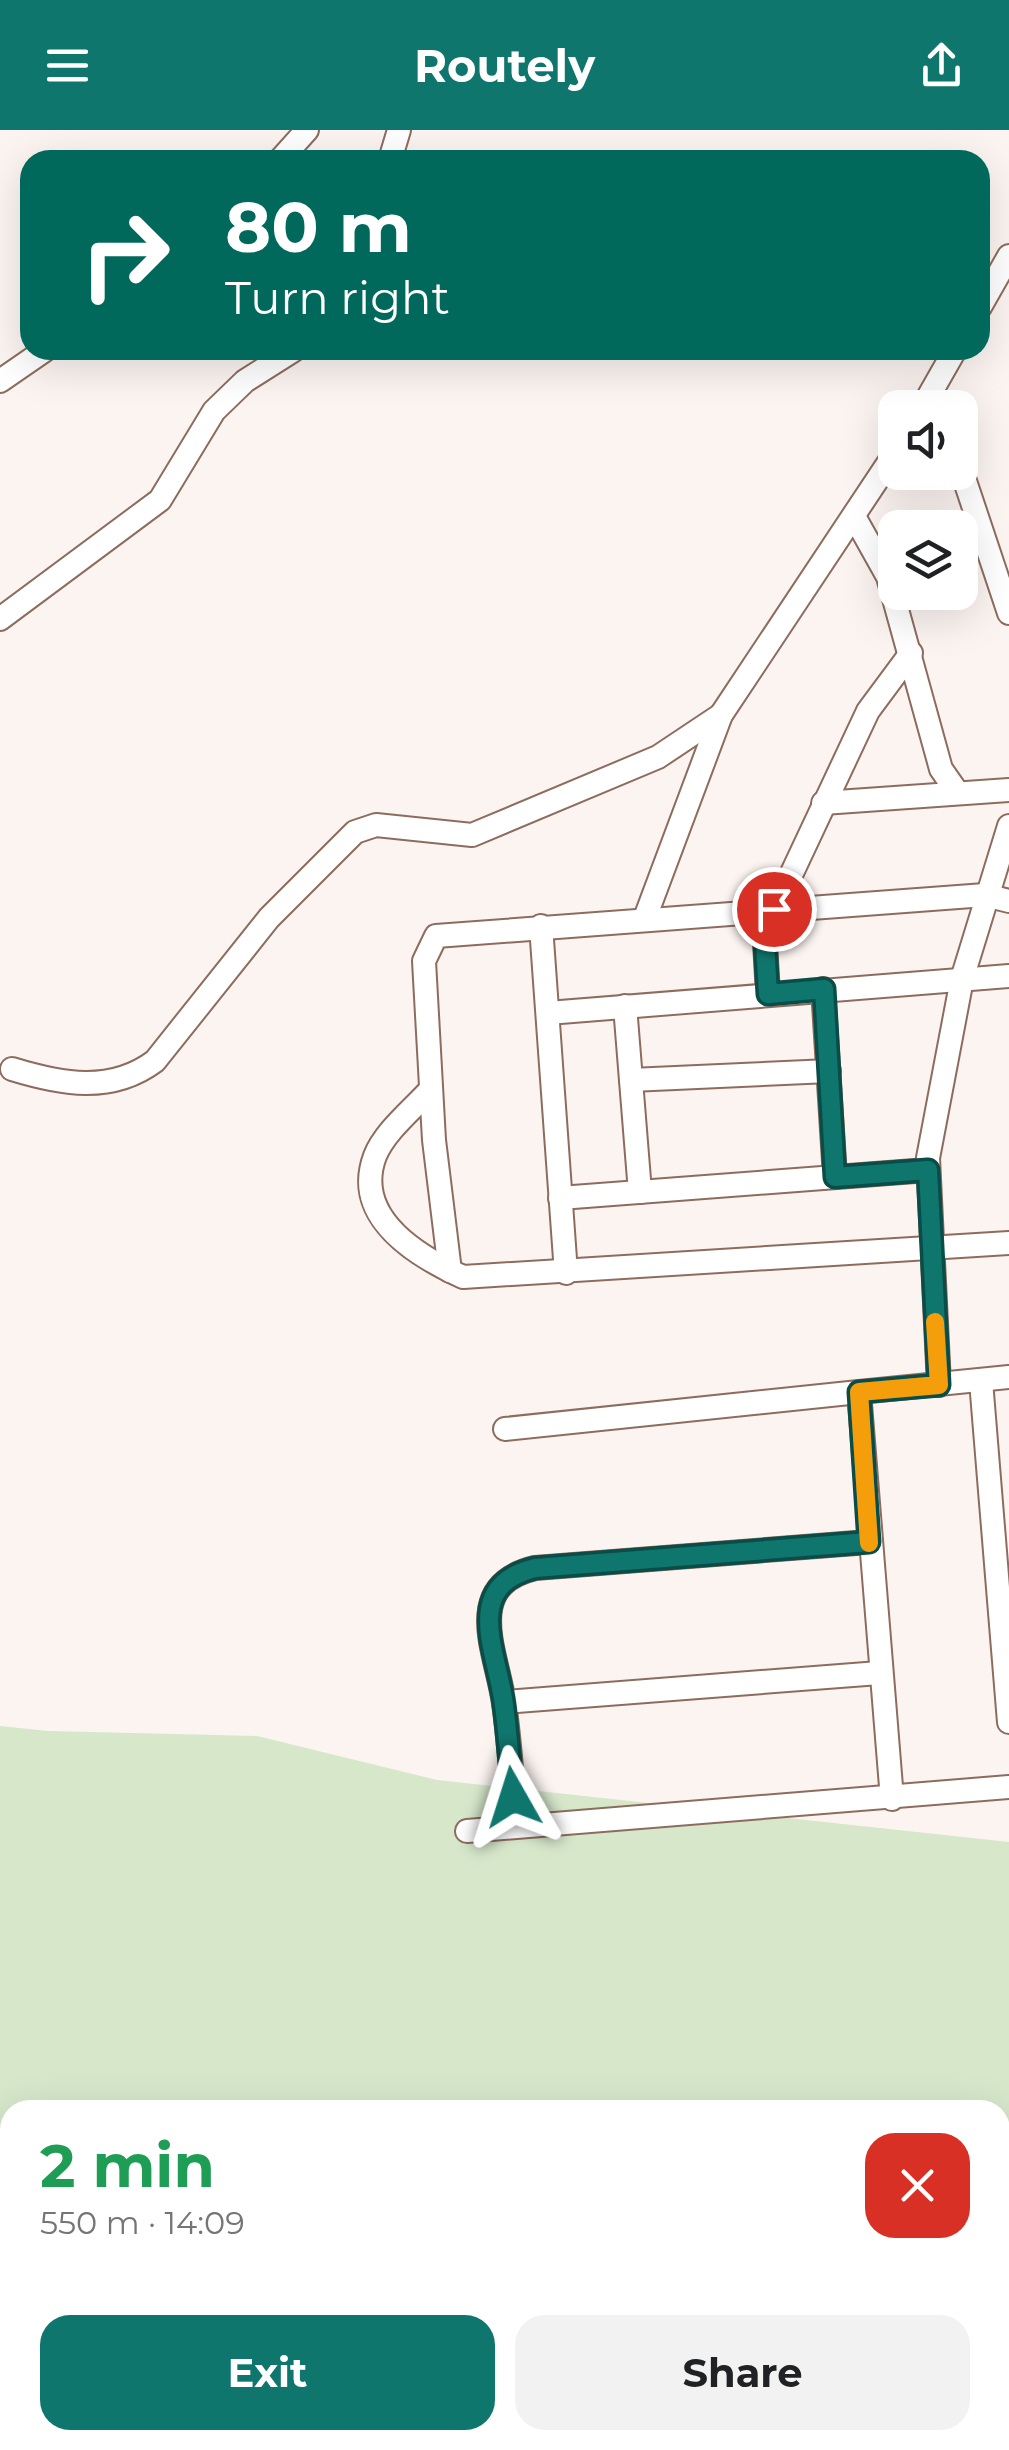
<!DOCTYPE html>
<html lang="en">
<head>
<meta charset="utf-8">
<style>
	body { margin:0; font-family:Montserrat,sans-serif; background:#f2f2f2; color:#202124; height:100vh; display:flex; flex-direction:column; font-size:38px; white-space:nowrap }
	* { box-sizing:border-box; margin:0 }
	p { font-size:32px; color:#757577 }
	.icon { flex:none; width:55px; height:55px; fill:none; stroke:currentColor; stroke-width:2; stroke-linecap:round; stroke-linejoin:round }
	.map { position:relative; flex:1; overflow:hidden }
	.details { position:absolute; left:0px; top:1970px; width:1010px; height:350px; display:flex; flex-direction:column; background:#fff; border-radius:30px 30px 0 0; box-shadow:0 10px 40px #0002 }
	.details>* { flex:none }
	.top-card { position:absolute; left:20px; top:20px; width:970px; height:210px; border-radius:30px; box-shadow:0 10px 40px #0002; background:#00695c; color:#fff; overflow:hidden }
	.buttons { position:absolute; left:878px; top:260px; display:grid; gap:20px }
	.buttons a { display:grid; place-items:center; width:100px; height:100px; border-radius:20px; background:#fff; box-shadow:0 10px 40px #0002; font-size:50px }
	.pin { position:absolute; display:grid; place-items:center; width:85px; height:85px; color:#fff; margin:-42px; border:5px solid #fff; border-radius:50%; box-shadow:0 2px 10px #0007 }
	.me { position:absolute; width:110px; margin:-55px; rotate:354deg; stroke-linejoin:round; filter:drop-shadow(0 0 8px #0008) }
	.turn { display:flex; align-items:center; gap:35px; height:210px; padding:0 40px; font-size:45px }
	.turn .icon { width:130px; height:130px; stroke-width:2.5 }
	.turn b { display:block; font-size:70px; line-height:85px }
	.round { display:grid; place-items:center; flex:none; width:105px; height:105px; border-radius:30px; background:#f2f2f2 }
	.headline { display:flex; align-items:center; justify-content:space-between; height:170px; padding:0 40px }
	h1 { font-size:60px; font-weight:700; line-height:75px; color:#1e9e55 }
	.action { display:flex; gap:20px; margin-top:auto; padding:20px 40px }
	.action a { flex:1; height:115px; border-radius:30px; background:#0f766e; color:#fff; font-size:40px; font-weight:700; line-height:115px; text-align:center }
	.action a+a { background:#f2f2f2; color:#202124 }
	header { display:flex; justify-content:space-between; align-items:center; height:130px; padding:0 40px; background:#0f766e; color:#fff; font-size:45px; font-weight:700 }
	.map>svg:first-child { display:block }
	.green { fill:#d6e7ca; fill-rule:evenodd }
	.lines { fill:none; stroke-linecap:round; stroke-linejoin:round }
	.river { stroke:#bcdcf0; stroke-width:32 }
	.minor-casing { stroke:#8d6c5e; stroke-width:26 }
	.minor { stroke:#fff; stroke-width:22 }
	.route-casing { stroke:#0a4d48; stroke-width:25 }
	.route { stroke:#0f766e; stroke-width:18 }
	.slow { stroke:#f59e0b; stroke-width:18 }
</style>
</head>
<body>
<header><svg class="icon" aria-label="menu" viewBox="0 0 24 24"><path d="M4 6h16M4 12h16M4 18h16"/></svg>Routely<svg class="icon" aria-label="share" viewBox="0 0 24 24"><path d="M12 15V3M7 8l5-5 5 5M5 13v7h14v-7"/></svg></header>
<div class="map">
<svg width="1009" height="2320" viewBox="0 0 1009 2320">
	<rect width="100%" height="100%" fill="#fbf4f1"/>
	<path class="green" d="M0,1596L48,1601L257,1606L437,1650L1009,1712V2320H0ZM10,1980H1000V2310H10Z"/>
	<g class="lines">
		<g class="river">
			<polyline points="325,2310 341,2320"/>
			<polyline points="22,2320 33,2310"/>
		</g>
		<defs>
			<g id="minor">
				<polyline points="280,30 307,0"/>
				<polyline points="390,30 399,0"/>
				<polyline points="980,177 1009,126"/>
				<polyline points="0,251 45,220"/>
				<polyline points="922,278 955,220"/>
				<polyline points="962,342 1009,483"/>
				<polyline points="855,388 888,447 941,639 957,662"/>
				<polyline points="0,489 160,370 214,281 245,251 294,220"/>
				<polyline points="823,673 1009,660"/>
				<polyline points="763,779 768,864"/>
				<polyline points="775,779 868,581 911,523"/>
				<polyline points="645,788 721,585 895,323"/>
				<polyline points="541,796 566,1143"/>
				<polyline points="823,859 835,1047"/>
				<polyline points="625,876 640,1062"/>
				<polyline points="548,883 1009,846"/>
				<path d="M12,939C61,954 111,964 155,931L269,788L355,702L376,695L472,705L658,627L721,585"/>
				<polyline points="631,950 829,941"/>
				<path d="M431,959C413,979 385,1001 375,1026C352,1087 417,1126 463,1147L1009,1113"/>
				<polyline points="560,1068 928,1040"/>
				<polyline points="450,1141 434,1010 424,831 436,806 985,765 1009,771"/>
				<polyline points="981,1251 1009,1592"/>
				<polyline points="939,1255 928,1028 962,849 1009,696"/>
				<polyline points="505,1299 859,1262"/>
				<polyline points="504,1572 879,1543"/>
				<polyline points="892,1669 859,1262 1009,1247"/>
				<path d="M516,1696C512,1655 510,1614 504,1573C497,1523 461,1456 535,1438L869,1412"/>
				<polyline points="467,1701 1009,1657"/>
			</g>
		</defs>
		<use href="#minor" class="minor-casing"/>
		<use href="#minor" class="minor"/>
	</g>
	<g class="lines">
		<defs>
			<path id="route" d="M513,1667C510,1636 508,1605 504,1575C498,1524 460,1456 535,1438L869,1412L859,1262L939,1255L928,1040L835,1047L824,859L768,864L763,779H774"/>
		</defs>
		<use href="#route" class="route-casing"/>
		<use href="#route" class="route"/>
		<polyline class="slow" points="869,1413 859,1262 939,1255 935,1192"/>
	</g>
</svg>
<div class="buttons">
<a><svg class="icon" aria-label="sound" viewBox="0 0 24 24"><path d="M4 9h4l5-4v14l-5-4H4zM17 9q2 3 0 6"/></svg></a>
<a><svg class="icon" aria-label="layers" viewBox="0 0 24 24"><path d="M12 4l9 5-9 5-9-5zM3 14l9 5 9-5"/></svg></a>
</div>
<div class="pin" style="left:774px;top:779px;background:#d93025"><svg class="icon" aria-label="arrive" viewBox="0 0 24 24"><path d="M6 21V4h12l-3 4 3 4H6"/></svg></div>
<svg class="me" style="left:513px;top:1667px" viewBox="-20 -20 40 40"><path d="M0-17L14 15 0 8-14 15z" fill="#0f766e" stroke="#fff" stroke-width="4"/></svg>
<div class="top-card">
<div class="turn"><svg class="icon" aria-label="right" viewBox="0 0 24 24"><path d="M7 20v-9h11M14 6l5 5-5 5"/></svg><div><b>80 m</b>Turn right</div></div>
</div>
<section class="details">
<div class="headline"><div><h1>2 min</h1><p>550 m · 14:09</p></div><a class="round" style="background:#d93025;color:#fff"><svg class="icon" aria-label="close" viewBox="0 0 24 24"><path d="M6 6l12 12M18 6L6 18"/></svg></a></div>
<div class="action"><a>Exit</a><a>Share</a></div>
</section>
</div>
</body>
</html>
